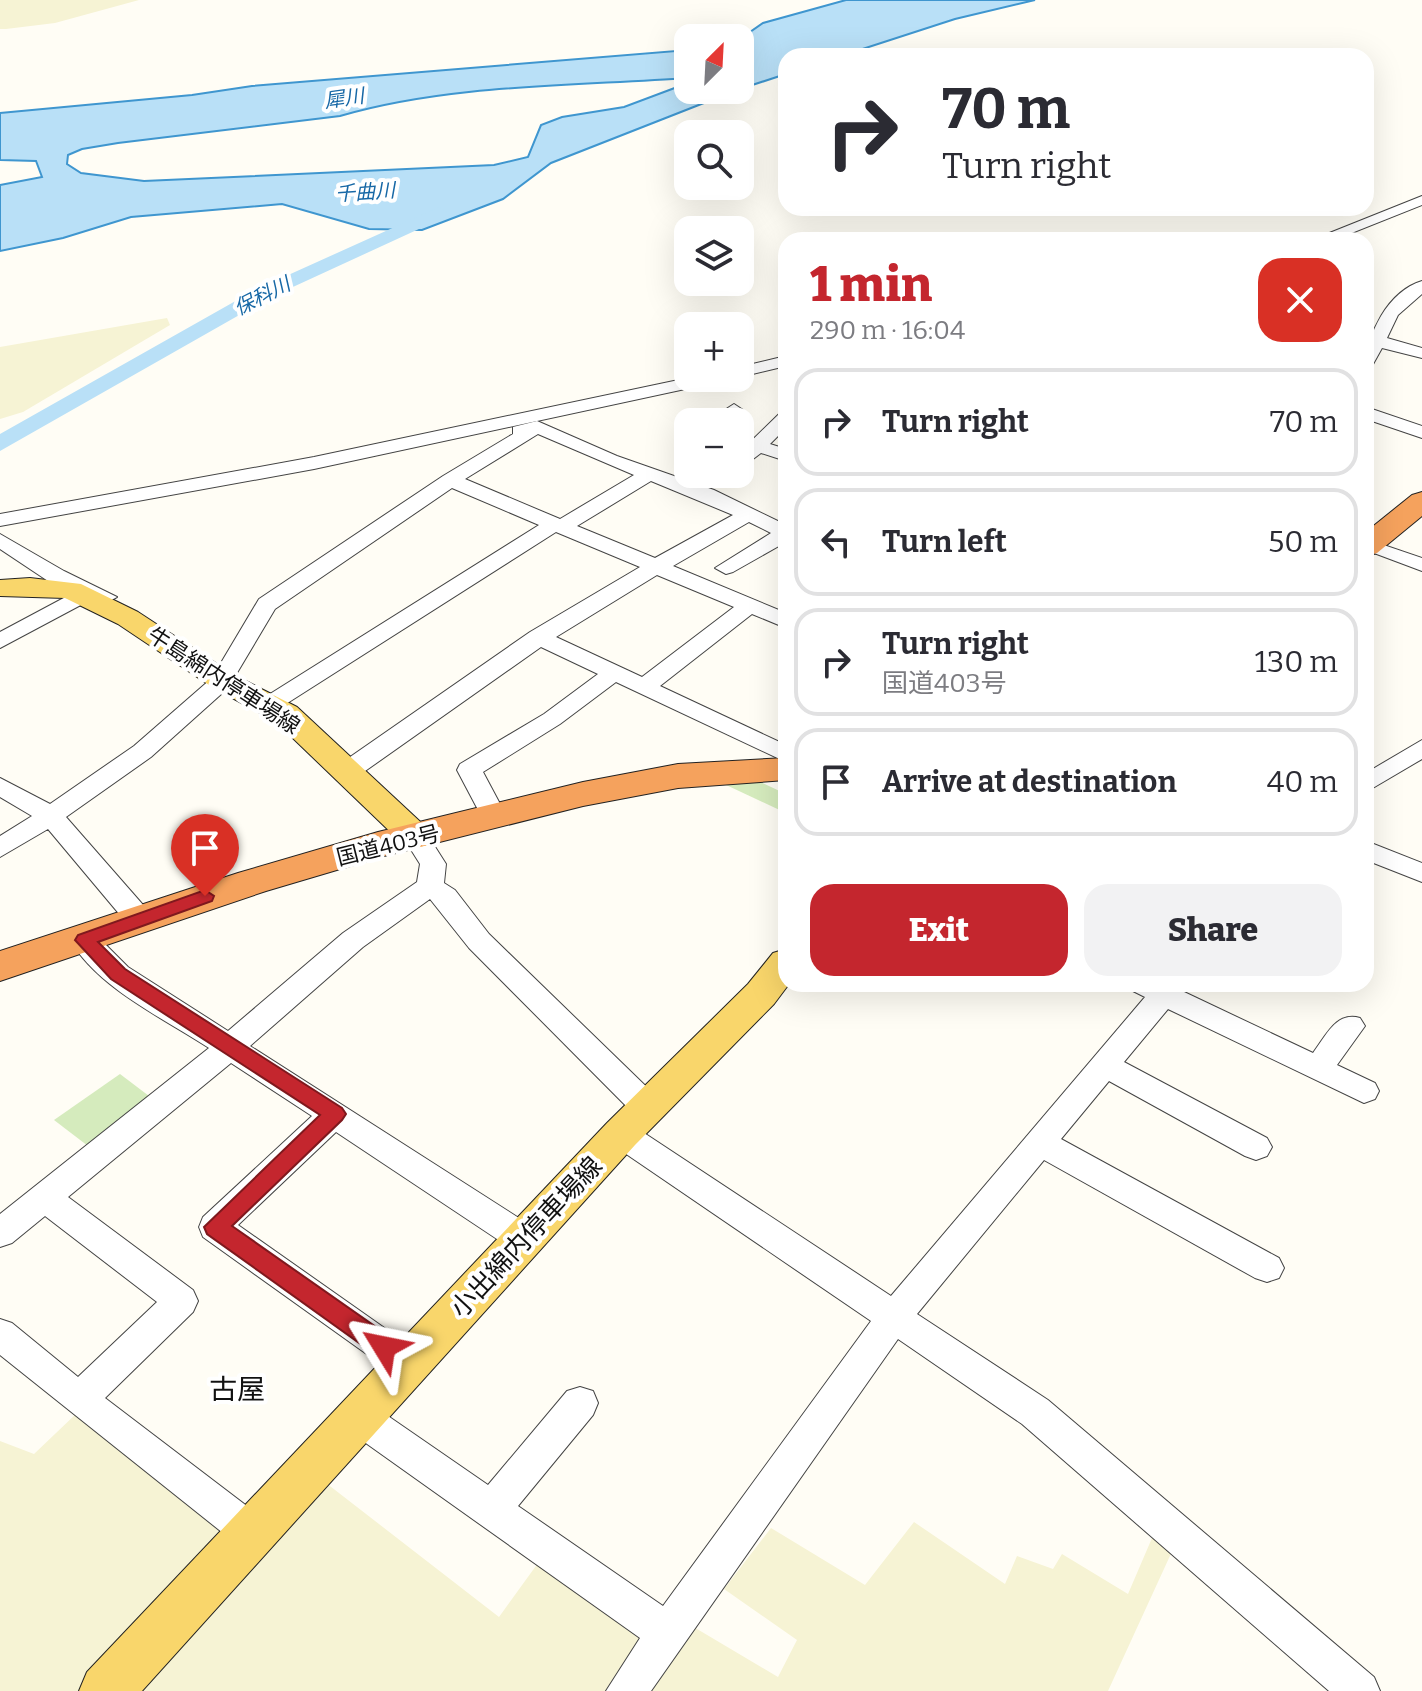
<!DOCTYPE html>
<html lang="en">
<head>
<meta charset="utf-8">
<style>
	body { margin:0; font-family:Bitter,"Noto Sans JP",serif; background:#f2f2f3; color:#2b2b33; height:100vh; display:flex; flex-direction:column; font-size:30px; white-space:nowrap }
	* { box-sizing:border-box; margin:0 }
	p { font-size:26px; color:#7c7c81 }
	.icon { flex:none; width:44px; height:44px; fill:none; stroke:currentColor; stroke-width:2; stroke-linecap:round; stroke-linejoin:round }
	.map { position:relative; flex:1; overflow:hidden }
	.details { position:absolute; left:778px; top:232px; width:596px; height:760px; display:flex; flex-direction:column; background:#fff; border-radius:24px; box-shadow:0 8px 32px #0002 }
	.details>* { flex:none }
	.guide { position:absolute; left:778px; top:48px; width:596px; height:168px; border-radius:24px; box-shadow:0 8px 32px #0002; background:#fff; color:#2b2b33; overflow:hidden }
	.needle { width:52px; rotate:24deg }
	.buttons { position:absolute; left:674px; top:24px; display:grid; gap:16px }
	.buttons a { display:grid; place-items:center; width:80px; height:80px; border-radius:16px; background:#fff; box-shadow:0 8px 32px #0002; font-size:40px }
	.pin { position:absolute; display:grid; place-items:center; width:68px; height:68px; color:#fff; margin:-82px -34px; border-radius:50% 50% 50% 0; rotate:-45deg; box-shadow:0 0 8px #0007 }
	.pin .icon { rotate:45deg }
	.me { position:absolute; width:88px; margin:-44px; rotate:305deg; stroke-linejoin:round; filter:drop-shadow(0 0 6px #0008) }
	.turn { display:flex; align-items:center; gap:28px; height:168px; padding:0 32px; font-size:36px }
	.turn .icon { width:104px; height:104px; stroke-width:2.5 }
	.turn b { display:block; font-size:56px; line-height:68px }
	.round { display:grid; place-items:center; flex:none; width:84px; height:84px; border-radius:24px; background:#f2f2f3 }
	.head { display:flex; align-items:center; justify-content:space-between; height:136px; padding:0 32px }
	h1 { font-size:48px; font-weight:800; line-height:60px; color:#c4262e }
	.button { display:flex; gap:16px; margin-top:auto; padding:16px 32px }
	.button a { flex:1; height:92px; border-radius:24px; background:#c4262e; color:#fff; font-size:32px; font-weight:800; line-height:92px; text-align:center }
	.button a+a { background:#f2f2f3; color:#2b2b33 }
	ul { padding:0; list-style:none }
	li { display:flex; align-items:center; gap:24px; height:108px; margin:0 16px 12px; padding:0 16px; border:4px solid #e1e1e2; border-radius:24px }
	li div { flex:1 }
	li b { display:block; font-size:30px }
	li em { font-style:normal }
	.map>svg:first-child { display:block }
	.farmland { fill:#f6f3d4 }
	.green { fill:#d5ebbd }
	.water { fill:#b9e0f7; stroke:#3f96cf; stroke-width:2 }
	.lines { fill:none; stroke-linecap:round; stroke-linejoin:round }
	.river { fill:#b9e0f7; fill-rule:evenodd }
	.minor-casing { stroke:#444; stroke-width:2 }
	.major-casing { stroke:#222; stroke-width:2 }
	.highway-casing { stroke:#222; stroke-width:2 }
	.minor { fill:#fff; fill-rule:evenodd }
	.major { fill:#f9d66b; fill-rule:evenodd }
	.highway { fill:#f5a25d; fill-rule:evenodd }
	.route { fill:#c4262e; stroke:#7f191e; stroke-width:2 }
	.labels { text-anchor:middle; stroke-width:8; stroke-linejoin:round; paint-order:stroke }
	.far-water-label { font-size:20px; font-style:italic; fill:#1768a6; stroke:#fff }
	.street-label { font-size:22px; fill:#111; stroke:#fff }
	.near-street-label { font-size:26px; fill:#111; stroke:#fff }
	.near-neighbourhood-label { font-size:28px; fill:#111; stroke:#fff }
</style>
</head>
<body>
<div class="map">
<svg width="1422" height="1691" viewBox="0 0 1422 1691">
	<rect width="100%" height="100%" fill="#fffdf5"/>
	<g class="farmland">
		<polygon points="0,0 139,0 55,23 6,29 0,29"/>
		<polygon points="167,318 170,325 23,412 0,419 0,347"/>
		<polygon points="78,1412 253,1543 317,1476 499,1617 546,1552 656,1632 615,1691 0,1691 0,1441 34,1454"/>
		<polygon points="914,1522 1005,1584 1017,1556 1053,1569 1062,1554 1128,1594 1158,1524 1180,1534 1108,1691 652,1691 692,1626 778,1677 797,1640 724,1589 771,1528 865,1585"/>
	</g>
	<g class="green">
		<polygon points="758,781 786,794 786,813 724,784"/>
		<polygon points="120,1074 149,1096 88,1146 54,1120"/>
	</g>
	<g class="water">
		<polygon points="846,0 1035,0 955,19 841,56 786,56 786,74 740,89 740,39 763,23"/>
		<path d="M688,50V78C575,86 449,84 340,116L118,143L82,149L68,155L67,164L81,173L144,181L494,165L528,157L541,125L562,117L624,107L688,83V90H737L551,163L503,199L422,230L369,229L282,204L131,217L63,238L0,251V185L42,177L36,161L0,160V113L192,95L252,86Z"/>
	</g>
	<g class="lines">
		<polygon class="river" points="439,207 448,213 445,217 269,298 0,451 0,434 255,290"/>
		<defs>
			<g id="minor">
				<polygon points="1422,196 1422,205 1334,240 1312,240"/>
				<path d="M1422,281V294L1398,315L1387,338L1422,348V358L1382,348L1372,366L1366,367C1366,335 1388,291 1422,281Z"/>
				<polygon points="786,356 786,366 740,377 740,367"/>
				<polygon points="688,378 722,378 713,383 314,469 0,526 0,514 314,457"/>
				<polygon points="734,404 743,410 728,422 706,422"/>
				<polygon points="1366,407 1422,426 1422,438 1366,419"/>
				<polygon points="786,412 786,428 770,444 786,449 786,461 761,453 740,469 740,452 779,414"/>
				<path d="M537,421L617,456L714,490L786,525V542L733,572L726,574L715,568L771,533L749,522L673,566L786,613V628L752,614L660,686L786,745V762L616,682L560,724L483,772L507,817L503,823H485L457,770L460,764L544,714L598,674L541,647L358,776H340L337,770L340,764L530,632L640,567L556,532L278,709H262L258,704L262,699L539,525L452,488L275,609L228,688L151,757L66,817L151,914L155,921L151,928L141,931L131,928L48,829L0,857V836L32,816L0,797V778L50,804L134,746L212,678L259,599L443,476L513,434V427ZM538,434L634,475L560,519L465,479ZM651,481L733,515L655,558L577,526ZM657,575L734,607L642,677L556,637Z"/>
				<polygon points="0,534 64,571 117,597 106,603 92,599 0,648 0,632 75,592 48,581 0,549"/>
				<polygon points="1366,539 1422,558 1422,571 1366,550"/>
				<polygon points="1422,740 1422,759 1366,792 1366,773"/>
				<path d="M416,828L425,831L446,864L444,883L455,890L489,934L658,1098L662,1107L658,1116L647,1119L636,1116L469,948L430,899L363,947L250,1046L536,1229L540,1239L536,1249L524,1253L512,1249L336,1132L238,1225L420,1353L426,1364L420,1375L408,1380L396,1375L203,1237L199,1227L203,1217L312,1116L231,1063L68,1197L193,1290L198,1301L193,1312L105,1398L264,1519L270,1532L264,1545L251,1551L238,1545L0,1355V1319L12,1323L78,1377L157,1302L45,1216L12,1243L0,1247V1214L209,1048C163,1018 98,988 70,940L74,933L84,930L94,933L128,967L228,1031L343,933L417,882L420,864L403,837L407,831Z"/>
				<polygon points="1366,841 1422,863 1422,882 1366,860"/>
				<path d="M1129,984H1186L1182,991L1313,1053C1326,1036 1336,1011 1360,1018L1365,1026L1337,1065L1375,1083L1379,1091L1375,1099L1364,1103L1168,1009L1124,1062L1267,1138L1272,1147L1267,1156L1256,1160L1245,1156L1109,1081L1061,1139L1279,1258L1284,1268L1279,1278L1267,1282L1255,1278L1044,1160L917,1314L1048,1400L1374,1677L1380,1691H1329L1022,1424L898,1339L651,1691H606L640,1638L346,1429L341,1417L346,1405L359,1400L372,1405L488,1485L567,1391L580,1387L593,1391L598,1403L593,1415L518,1506L663,1606L871,1321L610,1143L605,1134L610,1125L621,1122L632,1125L891,1296L1145,997L1133,991Z"/>
			</g>
			<g id="major">
				<polygon points="30,578 81,584 138,612 234,675 297,707 428,829 433,837 428,845 416,848 404,845 275,721 212,687 118,624 65,598 0,596 0,580"/>
				<polygon points="786,949 786,984 789,984 774,1004 635,1145 142,1691 79,1691 87,1672 607,1123 748,984 773,953"/>
			</g>
			<g id="highway">
				<polygon points="1422,492 1422,516 1377,553 1366,556 1366,532 1412,495"/>
				<polygon points="786,758 786,780 678,788 583,806 384,856 266,891 0,981 0,951 238,873 378,832 583,782 678,764"/>
			</g>
		</defs>
		<use href="#minor" class="minor-casing"/>
		<use href="#major" class="major-casing"/>
		<use href="#highway" class="highway-casing"/>
		<use href="#minor" class="minor"/>
		<use href="#major" class="major"/>
		<use href="#highway" class="highway"/>
	</g>
	<polygon class="route" points="205,890 214,896 212,901 98,942 125,969 342,1108 346,1114 342,1120 232,1226 393,1339 396,1347 393,1355 384,1358 376,1355 207,1234 204,1227 320,1115 111,979 75,940 78,935"/>
	<g class="labels">
		<g class="far-water-label">
			<text transform="translate(344 98) rotate(-8)" y="7">犀川</text>
			<text transform="translate(365 192) rotate(-4)" y="7">千曲川</text>
			<text transform="translate(262 296) rotate(-27)" y="7">保科川</text>
		</g>
		<g class="street-label">
			<text transform="translate(224 680) rotate(33)" y="8">牛島綿内停車場線</text>
			<text transform="translate(388 845) rotate(-14)" y="8">国道403号</text>
		</g>
		<g class="near-street-label">
			<text transform="translate(526 1237) rotate(-47)" y="9">小出綿内停車場線</text>
		</g>
		<g class="near-neighbourhood-label">
			<text x="237" y="1399">古屋</text>
		</g>
	</g>
</svg>
<div class="buttons">
<a><svg class="needle" viewBox="-14 -14 28 28"><path d="M0-13l5 13h-10z" fill="#e53935"/><path d="M0 13l5-13h-10z" fill="#7c7c81"/></svg></a>
<a><svg class="icon" aria-label="search" viewBox="0 0 24 24"><circle cx="10" cy="10" r="6"/><path d="M15 15l6 6"/></svg></a>
<a><svg class="icon" aria-label="layers" viewBox="0 0 24 24"><path d="M12 4l9 5-9 5-9-5zM3 14l9 5 9-5"/></svg></a>
<a>+</a>
<a>−</a>
</div>
<div class="pin" style="left:205px;top:896px;background:#d93025"><svg class="icon" aria-label="arrive" viewBox="0 0 24 24"><path d="M6 21V4h12l-3 4 3 4H6"/></svg></div>
<svg class="me" style="left:384px;top:1347px" viewBox="-20 -20 40 40"><path d="M0-17L14 15 0 8-14 15z" fill="#c4262e" stroke="#fff" stroke-width="4"/></svg>
<div class="guide">
<div class="turn"><svg class="icon" aria-label="right" viewBox="0 0 24 24"><path d="M7 20v-9h11M14 6l5 5-5 5"/></svg><div><b>70 m</b>Turn right</div></div>
</div>
<section class="details">
<div class="head"><div><h1>1 min</h1><p>290 m · 16:04</p></div><a class="round" style="background:#d93025;color:#fff"><svg class="icon" aria-label="close" viewBox="0 0 24 24"><path d="M6 6l12 12M18 6L6 18"/></svg></a></div>
<ul>
<li><svg class="icon" aria-label="right" viewBox="0 0 24 24"><path d="M7 20v-9h11M14 6l5 5-5 5"/></svg><div><b>Turn right</b></div><em>70 m</em></li>
<li><svg class="icon" aria-label="left" viewBox="0 0 24 24"><path d="M17 20v-9H6M10 6l-5 5 5 5"/></svg><div><b>Turn left</b></div><em>50 m</em></li>
<li><svg class="icon" aria-label="right" viewBox="0 0 24 24"><path d="M7 20v-9h11M14 6l5 5-5 5"/></svg><div><b>Turn right</b><p>国道403号</p></div><em>130 m</em></li>
<li><svg class="icon" aria-label="arrive" viewBox="0 0 24 24"><path d="M6 21V4h12l-3 4 3 4H6"/></svg><div><b>Arrive at destination</b></div><em>40 m</em></li>
</ul>
<div class="button"><a>Exit</a><a>Share</a></div>
</section>
</div>
</body>
</html>
